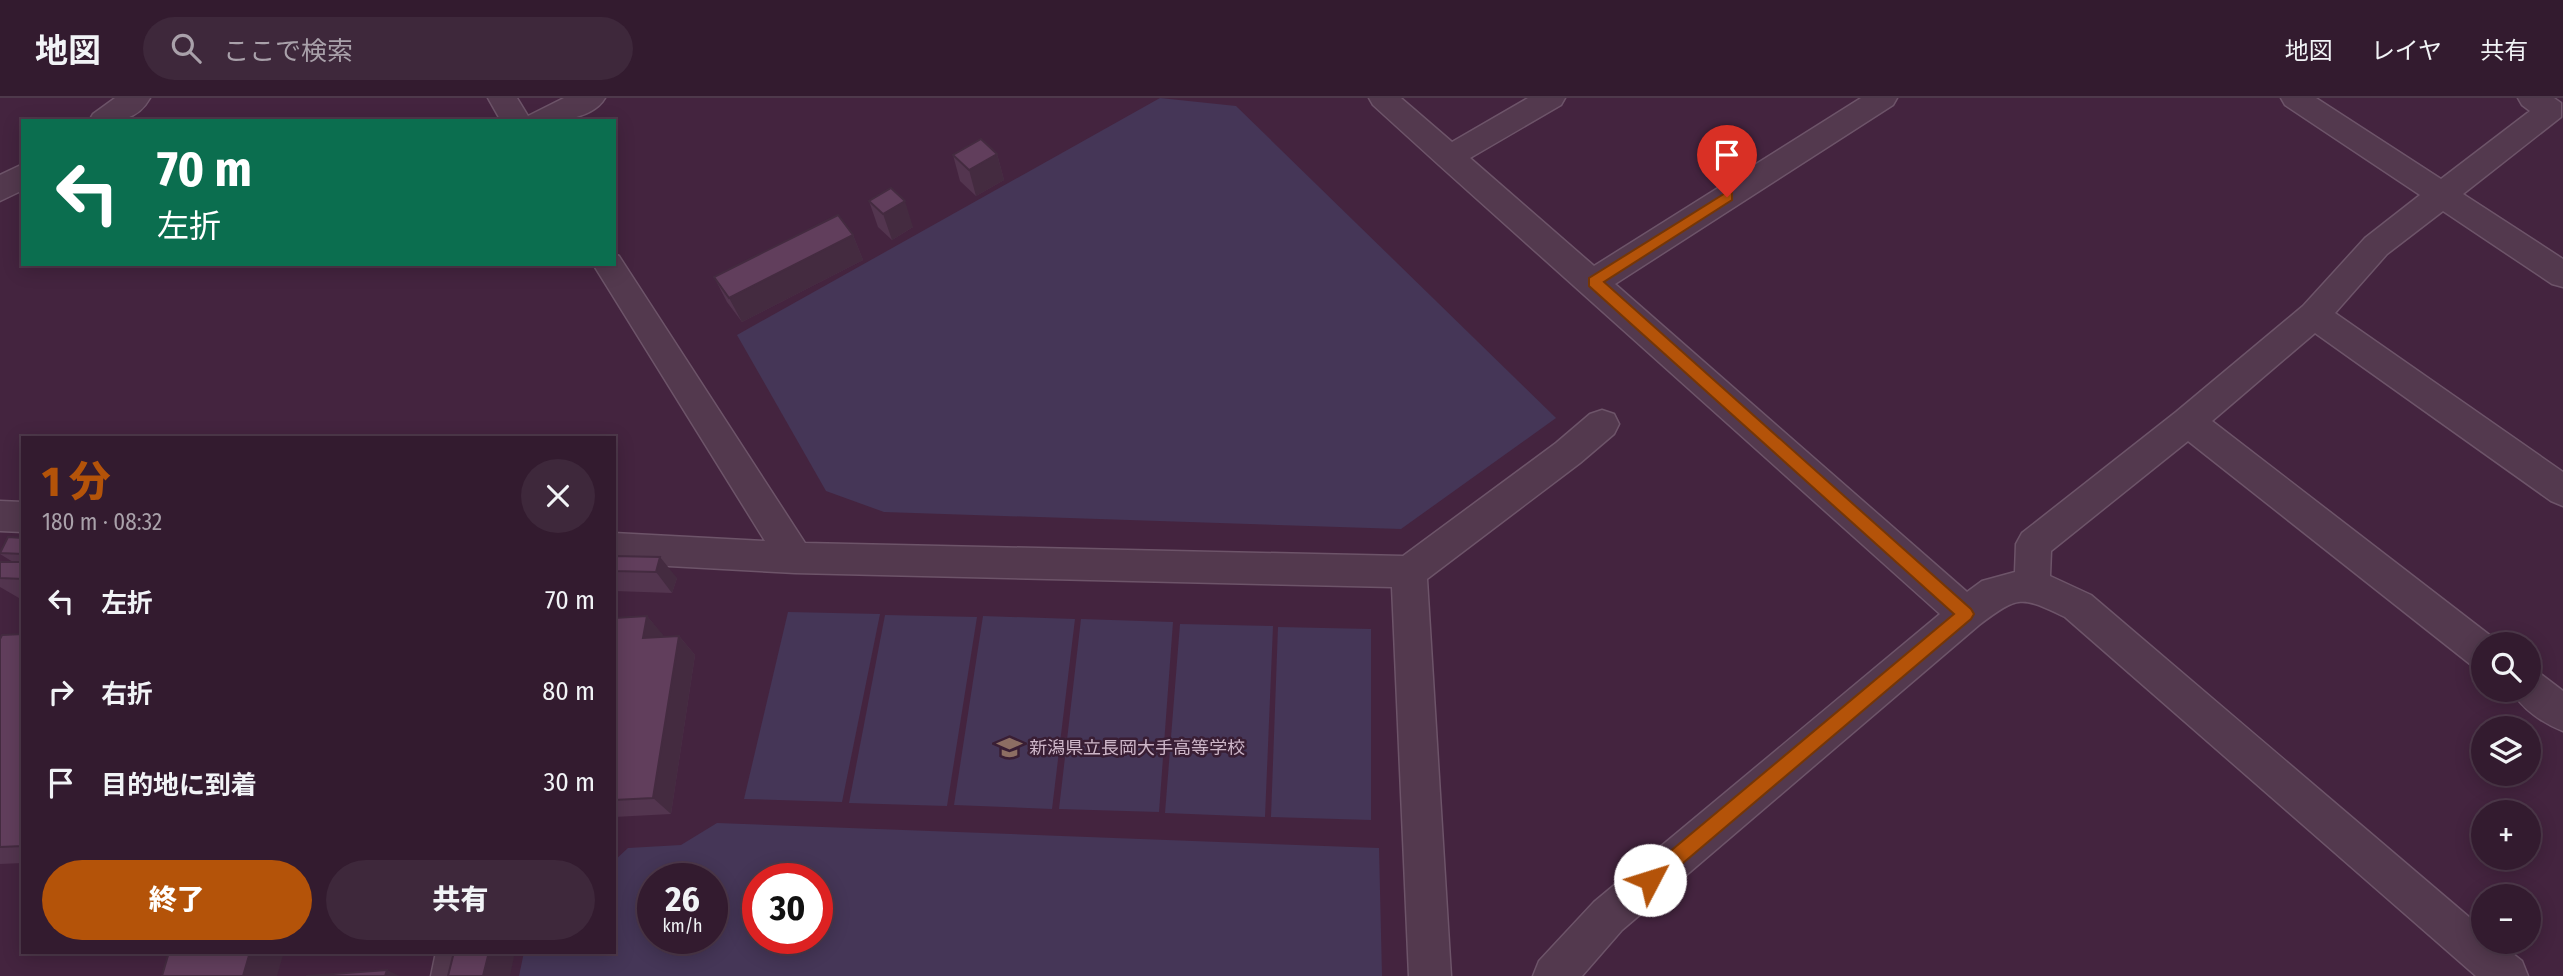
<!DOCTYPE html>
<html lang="ja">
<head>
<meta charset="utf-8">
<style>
	body { margin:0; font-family:"Fira Sans Condensed","Noto Sans JP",sans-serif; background:#3e283b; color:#f1f3f6; height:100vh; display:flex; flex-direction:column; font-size:26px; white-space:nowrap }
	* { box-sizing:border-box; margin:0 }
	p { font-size:23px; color:#a9a1aa }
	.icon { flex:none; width:38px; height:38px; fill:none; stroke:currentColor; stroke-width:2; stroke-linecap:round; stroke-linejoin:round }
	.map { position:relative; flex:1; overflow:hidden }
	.panel { position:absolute; left:21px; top:338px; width:595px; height:518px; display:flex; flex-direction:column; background:#331b2f; border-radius:0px; box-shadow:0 4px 18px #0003,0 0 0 2px #4e394b }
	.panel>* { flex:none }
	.banner { position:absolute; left:21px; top:21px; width:595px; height:147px; border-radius:0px; box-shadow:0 4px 18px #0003,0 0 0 2px #4e394b; background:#0b6e4f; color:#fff; overflow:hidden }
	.fabs { position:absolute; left:2471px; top:534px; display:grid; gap:14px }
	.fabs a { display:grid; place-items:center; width:70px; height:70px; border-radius:50%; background:#331b2f; box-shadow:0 4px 18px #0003,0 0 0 2px #4e394b; font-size:35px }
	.speed { position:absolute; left:637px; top:765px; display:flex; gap:14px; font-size:35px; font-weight:700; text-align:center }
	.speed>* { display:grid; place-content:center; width:91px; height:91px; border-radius:50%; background:#331b2f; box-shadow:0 4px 18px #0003,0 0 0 2px #4e394b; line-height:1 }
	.speed small { font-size:18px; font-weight:400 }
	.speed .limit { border:10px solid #d22; background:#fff; color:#111 }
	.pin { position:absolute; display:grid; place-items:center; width:60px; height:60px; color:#fff; margin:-72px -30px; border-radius:50% 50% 50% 0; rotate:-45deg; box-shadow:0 0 7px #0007 }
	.pin .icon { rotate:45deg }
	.me { position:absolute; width:77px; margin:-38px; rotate:50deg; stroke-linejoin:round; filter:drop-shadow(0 0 5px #0008) }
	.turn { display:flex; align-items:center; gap:24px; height:147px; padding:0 21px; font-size:32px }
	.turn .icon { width:91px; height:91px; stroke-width:2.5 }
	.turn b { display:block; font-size:49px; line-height:60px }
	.round { display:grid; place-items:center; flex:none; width:74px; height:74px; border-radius:37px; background:#3e283b }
	.head { display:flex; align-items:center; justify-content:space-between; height:119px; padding:0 21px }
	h1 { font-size:42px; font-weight:800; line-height:52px; color:#b45309 }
	.primary-button { display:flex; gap:14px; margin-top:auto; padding:14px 21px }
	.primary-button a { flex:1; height:80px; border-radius:42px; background:#b45309; color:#fff; font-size:28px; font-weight:800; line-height:80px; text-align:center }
	.primary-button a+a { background:#3e283b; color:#f1f3f6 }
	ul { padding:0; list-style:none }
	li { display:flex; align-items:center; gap:21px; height:91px; padding:0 21px }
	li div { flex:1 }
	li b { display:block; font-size:26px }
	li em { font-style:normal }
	header { display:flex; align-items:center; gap:42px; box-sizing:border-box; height:98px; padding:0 35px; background:#331b2f; border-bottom:2px solid #4e394b }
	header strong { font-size:33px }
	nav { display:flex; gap:38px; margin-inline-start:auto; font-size:24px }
	.search { width:490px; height:63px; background:#3e283b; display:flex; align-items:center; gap:18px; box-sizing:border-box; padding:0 24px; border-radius:38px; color:#a9a1aa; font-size:26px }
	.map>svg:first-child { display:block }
	.green { fill:#453657; fill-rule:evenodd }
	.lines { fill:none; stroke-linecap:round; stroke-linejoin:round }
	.lane-casing { stroke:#6d5469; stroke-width:3 }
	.street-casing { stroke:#6d5469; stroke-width:3 }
	.lane { fill:#53394e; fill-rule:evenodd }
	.street { fill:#53394e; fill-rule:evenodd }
	.wall { fill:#53354f }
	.shaded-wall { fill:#442b40 }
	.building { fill:#613e5c; stroke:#442b40; stroke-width:2 }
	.route { fill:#b45309; stroke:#753606; stroke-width:2 }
	.labels { text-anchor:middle; stroke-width:5; stroke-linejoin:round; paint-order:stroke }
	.poi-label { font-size:18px; fill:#cdb6c8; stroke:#391e34; text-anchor:start }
</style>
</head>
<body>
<header>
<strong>地図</strong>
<div class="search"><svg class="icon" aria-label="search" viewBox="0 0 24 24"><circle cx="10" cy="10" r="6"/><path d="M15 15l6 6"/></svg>ここで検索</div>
<nav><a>地図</a><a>レイヤ</a><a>共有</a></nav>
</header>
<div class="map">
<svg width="2563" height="878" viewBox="0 0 2563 878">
	<rect width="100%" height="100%" fill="#44243f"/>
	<g class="green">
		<polygon points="1160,0 1236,8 1556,320 1401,431 884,414 826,393 737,237"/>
		<polygon points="788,514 880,516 842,704 744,701"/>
		<polygon points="885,517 977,519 947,708 849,705"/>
		<polygon points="983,518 1075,521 1052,711 954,707"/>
		<polygon points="1081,521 1173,524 1159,714 1059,711"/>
		<polygon points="1180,526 1273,528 1265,719 1165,715"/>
		<polygon points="1278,529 1371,531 1371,722 1271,719"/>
		<path d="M717,725L1379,750L1382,878H519L524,854H614V763L628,750L681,747ZM712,780V840H653V780ZM758,780H817V840H758Z"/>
	</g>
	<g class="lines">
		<defs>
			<polygon id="lane" points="436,854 456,854 451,878 431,878"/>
			<g id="street">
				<path d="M115,0H150C136,25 114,23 89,23L93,16Z"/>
				<path d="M488,0H517L528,18L564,0H605C588,29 530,23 501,23Z"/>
				<path d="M1369,0H1401L1452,44L1528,0H1565L1561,7L1470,60L1594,168L1861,0H1897L1893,7L1615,186L1967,494L1982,483L2015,474L2016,446L2022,435L2176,314L2303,208L2365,140L2420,97L2285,7L2281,0H2316L2441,81L2530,13L2522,7L2518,0H2554L2561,5V19L2463,96L2563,161V189L2552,186L2443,113L2387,156L2335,215L2563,374V408L2551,403L2315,235L2212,323L2496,542L2498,546H2483V571L2470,566L2188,343L2051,453L2050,478L2091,497L2483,831V844H2498L2522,863L2528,878H2476L2065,519C2021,498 2019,497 1979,527L1622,832L1582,878H1533L1539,863L1594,804L1940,516L1439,67L1373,7Z"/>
				<polygon points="23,66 23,92 0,103 0,77"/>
				<polygon points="614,156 619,158 805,445 1403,458 1556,345 1590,316 1602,312 1614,316 1619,326 1614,336 1580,365 1427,481 1451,878 1409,878 1392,489 795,475 614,465 614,435 765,443 593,166 614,166"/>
				<polygon points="0,403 23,404 23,434 0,433"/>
				<path d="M2529,572L2542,577L2563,593V633C2544,626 2520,610 2512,592H2529Z"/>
			</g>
		</defs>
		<use href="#lane" class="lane-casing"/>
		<use href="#street" class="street-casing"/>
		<use href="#lane" class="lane"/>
		<use href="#street" class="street"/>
	</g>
	<g class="wall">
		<polygon points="997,56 1004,82 976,98 960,83 953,57"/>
		<polygon points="869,103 913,129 892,142 878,129"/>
		<polygon points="853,137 863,162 742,224 727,204 714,179"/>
		<polygon points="23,440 23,500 19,500 0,489 0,464 13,464 0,456"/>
		<polygon points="614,458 677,480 672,495 614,493"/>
		<polygon points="647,518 664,539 679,538 695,557 671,716 614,719 614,520"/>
		<polygon points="23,536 23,765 0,766 0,541"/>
	</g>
	<g class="shaded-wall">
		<polygon points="997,56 1004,82 976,98 969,72"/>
		<polygon points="905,103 913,129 892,142 883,116"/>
		<polygon points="853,137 863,162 742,224 729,200"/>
		<polygon points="660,459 677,480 672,495 656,474"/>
		<polygon points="647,518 664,538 660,559 643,540"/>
		<polygon points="679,538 695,557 671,716 653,700"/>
		<polygon points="250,854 284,854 277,878 243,878"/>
		<polygon points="489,854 515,854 510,878 483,878"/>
		<polygon points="387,872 400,878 385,878"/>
	</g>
	<g class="building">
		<polygon points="981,41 997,56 969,72 953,57"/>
		<polygon points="891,90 905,103 883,116 869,103"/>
		<polygon points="838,117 853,137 729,200 714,179"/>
		<polygon points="8,439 23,440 23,456 0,455"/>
		<polygon points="614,458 660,459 656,474 614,473"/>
		<polygon points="0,464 23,464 23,481 0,480"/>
		<polygon points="647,518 643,540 679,538 653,700 614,702 614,520"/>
		<polygon points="23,536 23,748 0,749 0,541 2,537"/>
		<polygon points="169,854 250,854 243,878 162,878"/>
		<polygon points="454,854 489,854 483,878 448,878"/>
		<polygon points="387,872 385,878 306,878"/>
	</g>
	<polygon class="route" points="1727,94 1732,95 1732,102 1604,184 1971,511 1974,516 1971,521 1656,788 1650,791 1643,788 1641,782 1643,776 1954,516 1589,188 1589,180"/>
	<defs>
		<symbol id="school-bare" viewBox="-9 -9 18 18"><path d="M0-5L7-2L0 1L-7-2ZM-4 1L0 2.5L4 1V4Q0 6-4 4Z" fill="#8d6e63" stroke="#391e34" stroke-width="2.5" paint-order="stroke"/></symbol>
	</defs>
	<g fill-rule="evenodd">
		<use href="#school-bare" x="992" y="632" width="35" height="35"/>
	</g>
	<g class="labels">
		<g class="poi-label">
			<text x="1029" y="656">新潟県立長岡大手高等学校</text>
		</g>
	</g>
</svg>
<div class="fabs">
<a><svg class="icon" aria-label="search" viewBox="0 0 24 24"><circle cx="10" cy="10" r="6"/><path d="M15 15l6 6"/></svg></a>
<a><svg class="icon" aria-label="layers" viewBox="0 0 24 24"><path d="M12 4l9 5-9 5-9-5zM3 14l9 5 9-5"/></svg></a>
<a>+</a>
<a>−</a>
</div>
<div class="speed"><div>26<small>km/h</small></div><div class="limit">30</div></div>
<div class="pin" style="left:1727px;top:99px;background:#d93025"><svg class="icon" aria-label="arrive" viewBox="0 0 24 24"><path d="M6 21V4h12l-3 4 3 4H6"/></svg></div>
<svg class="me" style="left:1650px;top:782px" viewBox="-20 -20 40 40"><circle r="19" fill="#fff"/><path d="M0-13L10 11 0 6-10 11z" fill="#b45309"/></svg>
<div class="banner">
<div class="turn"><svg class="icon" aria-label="left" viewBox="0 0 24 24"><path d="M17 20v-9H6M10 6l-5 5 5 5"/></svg><div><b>70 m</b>左折</div></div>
</div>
<section class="panel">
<div class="head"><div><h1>1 分</h1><p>180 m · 08:32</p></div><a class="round"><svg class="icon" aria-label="close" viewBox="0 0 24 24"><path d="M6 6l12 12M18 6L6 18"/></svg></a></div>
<ul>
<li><svg class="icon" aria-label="left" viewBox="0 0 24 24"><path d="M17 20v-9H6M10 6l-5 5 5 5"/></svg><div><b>左折</b></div><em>70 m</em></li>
<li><svg class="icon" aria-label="right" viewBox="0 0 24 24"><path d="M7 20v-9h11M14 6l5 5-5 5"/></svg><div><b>右折</b></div><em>80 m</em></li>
<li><svg class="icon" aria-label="arrive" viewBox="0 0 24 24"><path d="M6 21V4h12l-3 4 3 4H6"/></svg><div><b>目的地に到着</b></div><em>30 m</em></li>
</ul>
<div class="primary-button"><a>終了</a><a>共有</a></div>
</section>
</div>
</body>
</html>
